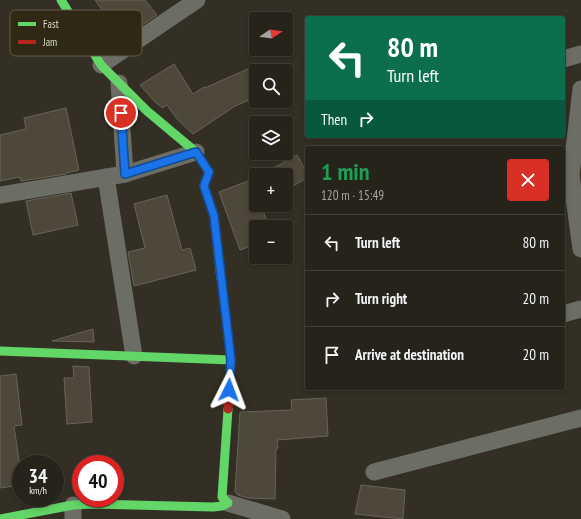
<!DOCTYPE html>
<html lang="en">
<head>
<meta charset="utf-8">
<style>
	body { margin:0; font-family:"PT Sans Narrow",sans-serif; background:#2e2b24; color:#f1f3f6; height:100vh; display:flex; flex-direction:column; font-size:15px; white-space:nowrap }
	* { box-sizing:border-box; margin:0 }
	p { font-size:13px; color:#a4a4a3 }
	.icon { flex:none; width:22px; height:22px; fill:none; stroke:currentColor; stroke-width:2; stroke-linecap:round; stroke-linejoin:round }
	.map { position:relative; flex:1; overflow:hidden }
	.side { position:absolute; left:305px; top:146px; width:260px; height:244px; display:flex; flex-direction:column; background:#26231b; border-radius:4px; box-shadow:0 2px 6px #0003,0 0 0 1px #42403a }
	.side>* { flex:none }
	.hud { position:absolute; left:305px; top:16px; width:260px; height:122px; border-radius:4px; box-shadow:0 2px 6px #0003,0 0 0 1px #42403a; background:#0b6e4f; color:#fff; overflow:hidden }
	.needle { width:26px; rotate:77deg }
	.fabs { position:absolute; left:249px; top:12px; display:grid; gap:8px }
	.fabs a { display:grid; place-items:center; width:44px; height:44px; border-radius:4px; background:#26231b; box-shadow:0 2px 6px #0003,0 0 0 1px #42403a; font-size:20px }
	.speed { position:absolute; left:12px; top:455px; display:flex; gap:8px; font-size:20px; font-weight:700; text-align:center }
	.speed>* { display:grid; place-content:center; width:52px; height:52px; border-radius:50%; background:#26231b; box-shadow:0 2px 6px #0003,0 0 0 1px #42403a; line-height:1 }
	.speed small { font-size:10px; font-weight:400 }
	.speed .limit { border:6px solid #d22; background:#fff; color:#111 }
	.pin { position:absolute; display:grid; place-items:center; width:34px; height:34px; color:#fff; margin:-17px; border:2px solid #fff; border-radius:50%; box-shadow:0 1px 4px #0007 }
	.me { position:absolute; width:44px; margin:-22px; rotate:3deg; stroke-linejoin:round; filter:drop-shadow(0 0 3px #0008) }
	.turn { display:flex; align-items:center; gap:14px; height:84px; padding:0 16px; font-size:18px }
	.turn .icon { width:52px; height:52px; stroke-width:2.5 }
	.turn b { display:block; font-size:28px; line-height:34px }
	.then { display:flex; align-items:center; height:38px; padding:0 16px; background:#0003; gap:8px; font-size:15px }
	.round { display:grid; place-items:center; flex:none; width:42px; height:42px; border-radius:4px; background:#2e2b24 }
	.headline { display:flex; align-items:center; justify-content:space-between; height:68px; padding:0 16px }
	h1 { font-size:24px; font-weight:700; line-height:30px; color:#1e9e55 }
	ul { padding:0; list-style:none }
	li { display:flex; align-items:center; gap:12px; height:56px; padding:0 16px; border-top:1px solid #42403a }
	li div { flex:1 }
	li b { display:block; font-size:15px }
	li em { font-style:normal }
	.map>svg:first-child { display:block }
	.building { fill:#4d4839; stroke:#67645b }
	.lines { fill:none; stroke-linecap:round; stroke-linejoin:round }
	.street { stroke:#6c6e65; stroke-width:17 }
	.fast { stroke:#63d668; stroke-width:9 }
	.jam { stroke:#b3261e; stroke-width:9 }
	.route-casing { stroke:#114b97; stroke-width:10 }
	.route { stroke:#1a73e8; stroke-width:7 }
	.key { fill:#2f2815; stroke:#635d4c; stroke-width:1 }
	.key-label { font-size:11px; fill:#dbd7cb }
</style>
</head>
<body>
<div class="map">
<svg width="581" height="519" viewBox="0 0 581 519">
	<rect width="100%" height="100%" fill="#332f24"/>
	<g class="building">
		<polygon points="95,0 145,0 157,15 120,40 106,21 109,19"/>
		<polygon points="174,64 193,94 204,87 205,88 252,67 256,76 256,97 235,106 193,134 177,119 167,105 163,108 155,102 140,85"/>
		<polygon points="66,108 79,170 66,173 66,174 21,181 20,177 0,181 0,135 26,129 24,118"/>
		<polygon points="297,155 307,173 307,178 286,190 286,175 264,175 274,172 272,169"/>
		<polygon points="256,178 256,205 261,205 269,227 256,227 256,244 240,250 219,192"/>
		<polygon points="71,193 78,225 33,235 26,201"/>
		<polygon points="167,195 182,250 190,248 196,270 134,286 128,252 145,248 134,204"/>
		<polygon points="93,329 94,342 52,341 79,333"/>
		<polygon points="73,366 89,367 92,422 67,424 64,378 74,378"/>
		<polygon points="16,374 22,425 14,426 21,474 21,485 0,488 0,376"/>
		<polygon points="326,398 328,436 277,440 278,448 276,449 275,499 248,498 238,495 235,492 240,412 292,410 291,400"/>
		<polygon points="361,485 405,490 403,519 355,514"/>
	</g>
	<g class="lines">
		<g class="street">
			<polyline points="563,59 581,54"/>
			<polyline points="101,65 197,0"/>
			<polyline points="119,83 125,174"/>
			<polyline points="581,89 571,175 581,249"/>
			<polyline points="106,177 134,356"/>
			<polyline points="0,195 125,174 196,152"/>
			<polyline points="563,314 581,309"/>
			<polyline points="374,472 581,418"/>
			<polyline points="228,503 282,519"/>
			<polyline points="73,505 73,519"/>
		</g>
		<g class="fast">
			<polyline points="61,0 101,65 147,111 196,152 209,172 204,186 214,216 221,279"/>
			<polyline points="0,351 231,360"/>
			<polyline points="0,519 73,505 93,504 213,507 222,506 228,503 222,497 228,409"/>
		</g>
		<polyline class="jam" points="221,279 231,360 228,409"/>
	</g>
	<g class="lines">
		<defs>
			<polyline id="route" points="121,113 125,174 196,152 209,172 204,186 214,216 231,360 229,390"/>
		</defs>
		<use href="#route" class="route-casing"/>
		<use href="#route" class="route"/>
	</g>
	<rect x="10" y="10" width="132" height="46" rx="6" class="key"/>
	<rect x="18" y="22" width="18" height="4" fill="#63d668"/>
	<rect x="18" y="40" width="18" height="4" fill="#b3261e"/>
	<g class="key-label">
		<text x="43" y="28">Fast</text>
		<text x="43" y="46">Jam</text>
	</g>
</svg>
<div class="fabs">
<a><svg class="needle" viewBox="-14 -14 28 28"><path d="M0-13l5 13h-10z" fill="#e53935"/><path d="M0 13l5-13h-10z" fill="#a4a4a3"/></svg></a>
<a><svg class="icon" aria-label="search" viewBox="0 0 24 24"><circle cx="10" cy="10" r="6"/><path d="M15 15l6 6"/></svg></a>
<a><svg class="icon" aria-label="layers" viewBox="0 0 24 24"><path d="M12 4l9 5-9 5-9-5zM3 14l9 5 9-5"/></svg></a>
<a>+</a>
<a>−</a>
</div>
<div class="speed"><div>34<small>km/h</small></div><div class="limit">40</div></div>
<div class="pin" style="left:121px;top:113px;background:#d93025"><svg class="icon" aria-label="arrive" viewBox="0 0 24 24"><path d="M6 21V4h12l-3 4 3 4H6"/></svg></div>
<svg class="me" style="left:229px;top:390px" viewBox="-20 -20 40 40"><path d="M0-17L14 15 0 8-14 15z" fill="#1a73e8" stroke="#fff" stroke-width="4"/></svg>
<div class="hud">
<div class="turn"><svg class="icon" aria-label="left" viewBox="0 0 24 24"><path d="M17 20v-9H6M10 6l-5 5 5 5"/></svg><div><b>80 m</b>Turn left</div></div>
<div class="then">Then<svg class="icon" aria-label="right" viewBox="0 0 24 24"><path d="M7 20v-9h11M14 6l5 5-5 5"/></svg></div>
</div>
<section class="side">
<div class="headline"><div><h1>1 min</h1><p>120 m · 15:49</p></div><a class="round" style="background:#d93025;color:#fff"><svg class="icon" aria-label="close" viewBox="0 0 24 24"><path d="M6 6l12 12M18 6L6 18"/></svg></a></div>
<ul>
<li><svg class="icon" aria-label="left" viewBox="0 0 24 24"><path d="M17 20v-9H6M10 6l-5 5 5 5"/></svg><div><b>Turn left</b></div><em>80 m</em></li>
<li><svg class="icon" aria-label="right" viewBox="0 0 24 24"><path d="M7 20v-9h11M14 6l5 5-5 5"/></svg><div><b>Turn right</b></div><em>20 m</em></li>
<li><svg class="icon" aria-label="arrive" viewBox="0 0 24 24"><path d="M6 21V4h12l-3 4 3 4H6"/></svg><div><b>Arrive at destination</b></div><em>20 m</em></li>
</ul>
</section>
</div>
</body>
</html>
